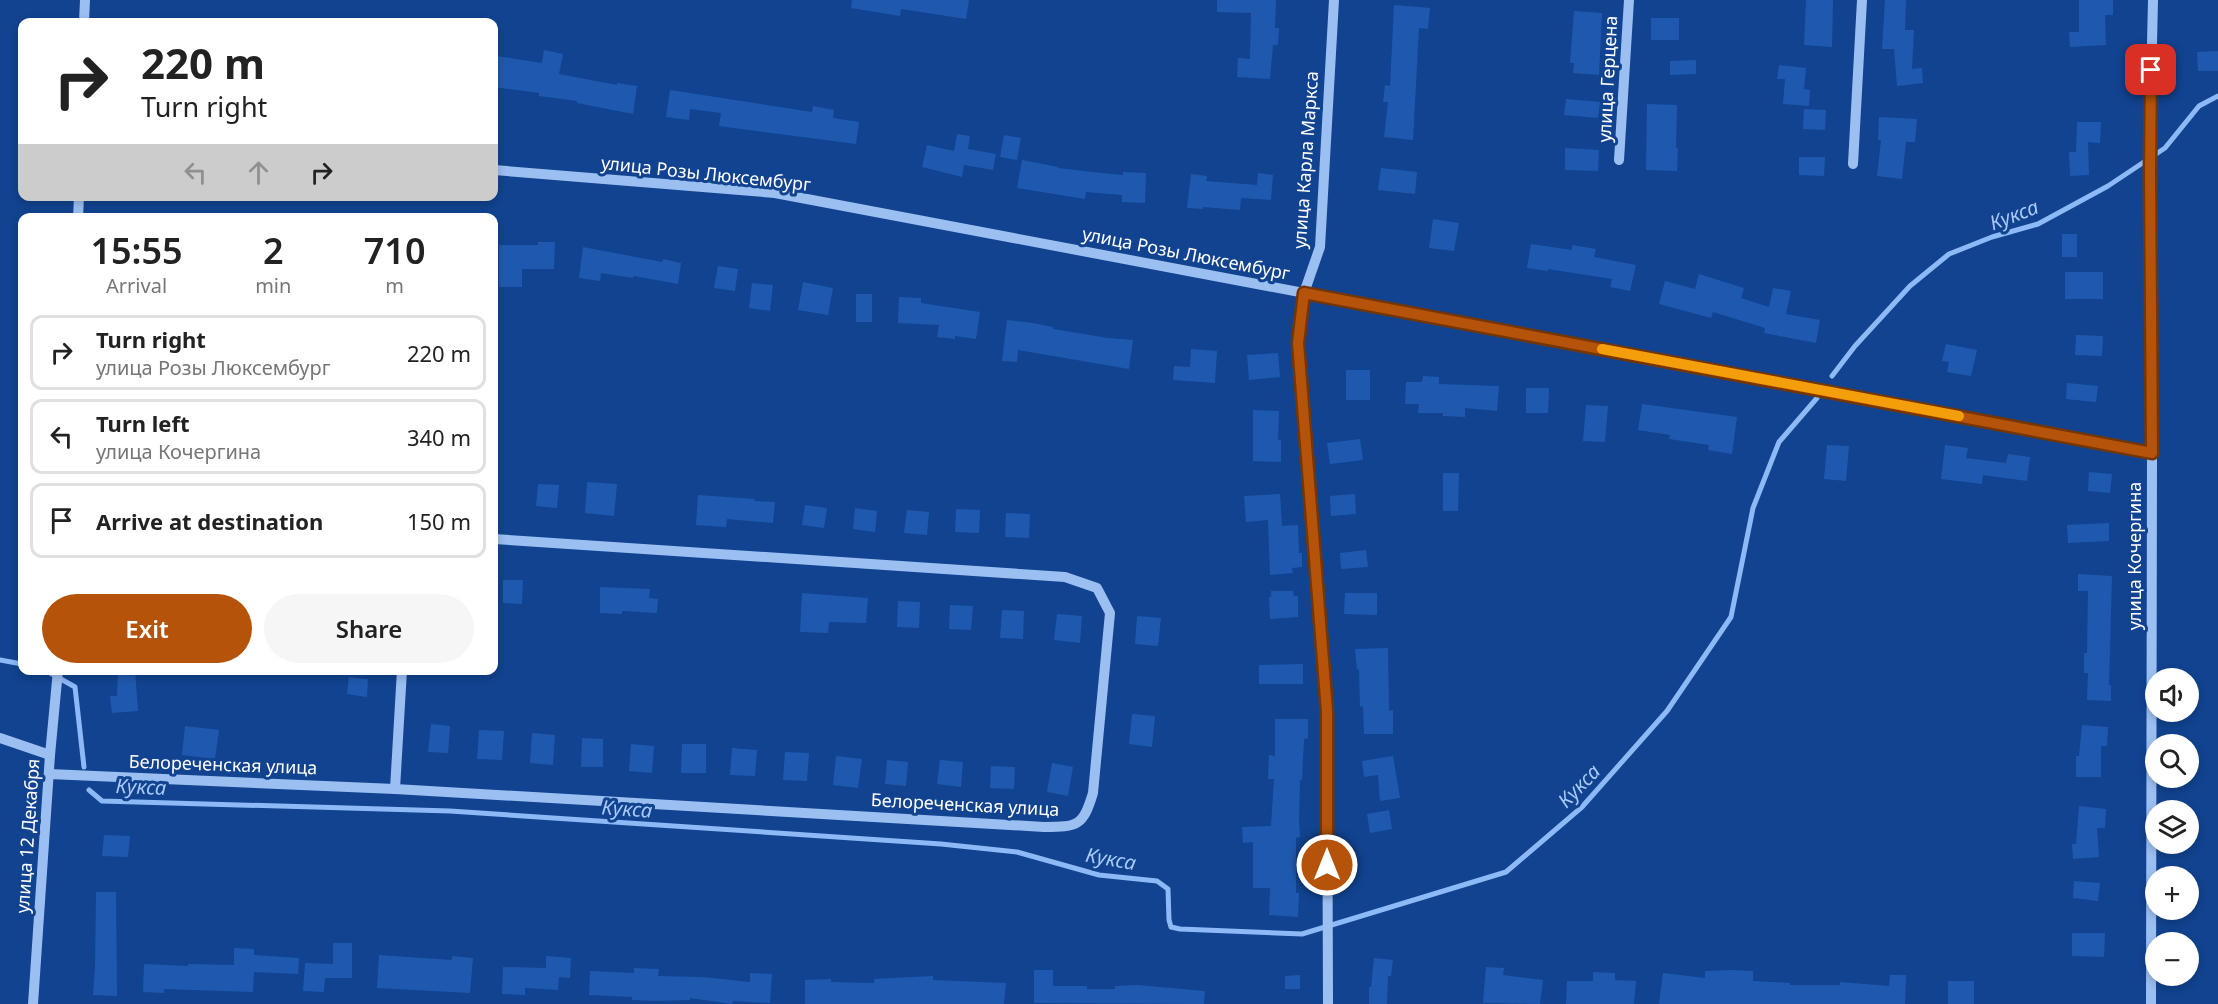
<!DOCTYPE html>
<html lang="en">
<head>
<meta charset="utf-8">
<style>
	body { margin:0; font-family:"Noto Sans",sans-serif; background:#f6f6f6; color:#222; height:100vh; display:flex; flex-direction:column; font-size:22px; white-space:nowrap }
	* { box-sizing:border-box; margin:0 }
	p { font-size:20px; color:#767676 }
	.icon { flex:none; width:33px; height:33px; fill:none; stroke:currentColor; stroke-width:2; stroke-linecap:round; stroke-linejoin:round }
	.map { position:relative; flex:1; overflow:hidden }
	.details { position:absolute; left:18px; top:213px; width:480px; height:462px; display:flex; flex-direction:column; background:#fff; border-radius:12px; box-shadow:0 3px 9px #0003 }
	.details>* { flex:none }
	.banner { position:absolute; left:18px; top:18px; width:480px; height:183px; border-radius:12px; box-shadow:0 3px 9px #0003; background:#fff; color:#222; overflow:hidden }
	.fabs { position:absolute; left:2145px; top:668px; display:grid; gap:12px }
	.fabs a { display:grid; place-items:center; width:54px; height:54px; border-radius:50%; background:#fff; box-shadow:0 3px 9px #0003; font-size:30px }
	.pin { position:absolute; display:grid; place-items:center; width:51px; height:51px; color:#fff; margin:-26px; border-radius:12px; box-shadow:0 3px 9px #0006 }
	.me { position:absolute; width:66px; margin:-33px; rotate:0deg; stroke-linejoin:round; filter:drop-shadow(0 0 4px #0008) }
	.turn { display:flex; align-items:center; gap:21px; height:126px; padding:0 24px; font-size:27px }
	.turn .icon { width:78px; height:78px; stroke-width:2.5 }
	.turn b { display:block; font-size:42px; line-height:51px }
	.lanes { display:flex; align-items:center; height:57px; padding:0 24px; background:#0003; justify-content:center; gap:30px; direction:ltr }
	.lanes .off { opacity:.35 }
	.eta { display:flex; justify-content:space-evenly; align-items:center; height:102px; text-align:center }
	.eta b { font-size:36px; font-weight:600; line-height:42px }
	.action { display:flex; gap:12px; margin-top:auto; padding:12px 24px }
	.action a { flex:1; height:69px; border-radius:36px; background:#b45309; color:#fff; font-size:24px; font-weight:600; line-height:69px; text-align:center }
	.action a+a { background:#f6f6f6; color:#222 }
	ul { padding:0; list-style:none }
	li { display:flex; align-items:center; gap:18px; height:75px; margin:0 12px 9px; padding:0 12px; border:3px solid #e0e0e0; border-radius:12px }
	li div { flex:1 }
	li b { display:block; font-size:22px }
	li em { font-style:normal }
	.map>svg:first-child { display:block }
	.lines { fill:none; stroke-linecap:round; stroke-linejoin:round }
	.stream { stroke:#8db9f6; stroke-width:5 }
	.building { fill:#1f59af }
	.minor { stroke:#9cbff2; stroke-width:10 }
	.route-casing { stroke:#753606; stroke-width:15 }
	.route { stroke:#b45309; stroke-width:10 }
	.slow { stroke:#f59e0b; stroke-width:10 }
	.labels { text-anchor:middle; stroke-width:6; stroke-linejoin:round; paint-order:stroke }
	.street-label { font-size:18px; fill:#fff; stroke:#114390 }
	.water-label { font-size:20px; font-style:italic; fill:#a8c9f9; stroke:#114390 }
</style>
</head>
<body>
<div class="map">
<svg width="2218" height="1004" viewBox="0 0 2218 1004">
	<rect width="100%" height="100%" fill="#114390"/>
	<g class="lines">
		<g class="stream">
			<polyline points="1832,376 1855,346 1910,286 1949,254 1992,237 2038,224 2108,186 2165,148 2199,106 2218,96"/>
			<polyline points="0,660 22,664"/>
			<polyline points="45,670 75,687 84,767"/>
			<polyline points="89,790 102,801 450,811 941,844 1017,852 1099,875 1157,881 1168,889 1169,920 1171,927 1180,929 1302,934 1506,872 1582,807 1667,711 1731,617 1753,508 1779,442 1817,398"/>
		</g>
	</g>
	<g class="building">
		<polygon points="852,0 969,0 966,19 901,9 900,16 851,8"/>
		<polygon points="1217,0 1276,0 1275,28 1279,28 1278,45 1273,45 1270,79 1237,77 1238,58 1250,59 1251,13 1217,12"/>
		<polygon points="1806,0 1833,0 1832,47 1804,45"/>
		<polygon points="1885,0 1906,0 1905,30 1914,30 1912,69 1922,68 1923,83 1897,86 1894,49 1882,49"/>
		<polygon points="2079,0 2113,0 2113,15 2105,15 2106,45 2070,47 2069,32 2079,32"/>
		<polygon points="1394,5 1430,8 1428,29 1419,28 1413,140 1384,137 1388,102 1383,102 1385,85 1390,86"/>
		<polygon points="1574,11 1602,13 1599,75 1573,73 1574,63 1570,63"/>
		<rect x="1651" y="18" width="28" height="22"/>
		<polygon points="544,50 563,54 559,74 617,85 617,83 637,86 633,114 577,103 577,101 539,96 539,93 494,87 497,56 542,63"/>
		<polygon points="2218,51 2218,71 2198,71 2197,52"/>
		<polygon points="1696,60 1696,74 1670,75 1670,61"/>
		<polygon points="1779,65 1806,68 1804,89 1810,90 1809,106 1783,104 1785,79 1777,79"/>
		<polygon points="670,90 812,112 813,106 834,110 833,118 859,122 856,144 719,126 721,113 690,109 689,120 666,117"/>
		<polygon points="1566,99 1600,102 1598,118 1564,115"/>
		<polygon points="1647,104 1677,105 1676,148 1678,148 1677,171 1646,170"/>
		<polygon points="1804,109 1826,110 1825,130 1803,129"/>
		<polygon points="1879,117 1917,119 1915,142 1906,142 1902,179 1877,176 1881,140 1878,140"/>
		<polygon points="2077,122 2101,122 2100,143 2088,142 2089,175 2070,176 2069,152 2076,152"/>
		<polygon points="957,134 970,136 968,149 996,154 993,170 964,165 962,177 922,167 927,145 954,151"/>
		<polygon points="1004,135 1021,138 1017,160 1000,157"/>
		<polygon points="1565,148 1599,150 1598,171 1565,170"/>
		<polygon points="1799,157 1825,157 1824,176 1799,175"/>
		<polygon points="1022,160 1058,167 1058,168 1101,173 1123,175 1123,172 1146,173 1145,203 1122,202 1122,195 1086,192 1085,199 1017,188"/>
		<polygon points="1381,168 1417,172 1415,194 1378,190"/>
		<polygon points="1258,173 1273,175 1271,200 1241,198 1240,210 1203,207 1203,209 1187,208 1191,174 1207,176 1206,181 1257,185"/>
		<polygon points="1433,219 1459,223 1454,251 1429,248"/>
		<rect x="2062" y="234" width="15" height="23"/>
		<polygon points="538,242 555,242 554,269 522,269 522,287 499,287 499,245 538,245"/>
		<polygon points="1531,244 1572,250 1572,245 1596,249 1594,257 1636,265 1630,291 1610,287 1612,279 1548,269 1548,271 1527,268"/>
		<polygon points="583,247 662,262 663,259 681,263 678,284 634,276 633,278 601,273 600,281 579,278"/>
		<polygon points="718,266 738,269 735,291 714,288"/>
		<rect x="2065" y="272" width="38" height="27"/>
		<polygon points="1699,274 1744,288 1741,298 1769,307 1773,288 1791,291 1786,314 1820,320 1816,343 1764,333 1765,328 1713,312 1711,318 1659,304 1665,281 1695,289"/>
		<polygon points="803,282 833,288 828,315 798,310"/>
		<polygon points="752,283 773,285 770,311 749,308"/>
		<rect x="856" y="294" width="16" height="28"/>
		<polygon points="899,297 921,298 921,303 980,312 976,339 955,336 955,339 937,337 939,325 898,323"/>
		<polygon points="1007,320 1033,323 1053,327 1053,329 1108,338 1133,340 1129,369 1018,350 1017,362 1002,361"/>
		<polygon points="2076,335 2103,336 2102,356 2075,355"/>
		<polygon points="1946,344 1977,350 1971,376 1947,372 1949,362 1942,361"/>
		<polygon points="1191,349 1217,351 1215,383 1173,380 1174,366 1190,367"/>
		<polygon points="1278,353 1280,377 1249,380 1247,355"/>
		<rect x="1346" y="370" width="24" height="30"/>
		<polygon points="1423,376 1439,377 1439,384 1499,386 1497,411 1465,408 1465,417 1443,416 1443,413 1418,413 1419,404 1405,404 1406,382 1422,382"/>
		<polygon points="2067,383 2098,386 2096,402 2066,399"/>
		<polygon points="1526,388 1549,388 1548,413 1526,413"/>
		<polygon points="1642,404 1737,417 1732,454 1708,450 1709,445 1669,439 1670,435 1638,430"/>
		<polygon points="1586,405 1608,406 1605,442 1583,441"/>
		<polygon points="1253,410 1279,411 1278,440 1281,440 1281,462 1253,461"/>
		<polygon points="1360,439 1363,460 1330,464 1327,443"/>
		<polygon points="1827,445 1849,446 1846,481 1824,479"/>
		<polygon points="1945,445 1968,448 1966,458 2006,463 2008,454 2030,457 2027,481 1983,475 1982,484 1941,479"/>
		<polygon points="2089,472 2112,474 2110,493 2088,491"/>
		<polygon points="1443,473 1459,473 1458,511 1443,511"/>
		<polygon points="587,482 617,484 614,516 585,513"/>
		<polygon points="538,484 559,485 557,508 536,506"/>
		<polygon points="1280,494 1282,526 1298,525 1299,553 1302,553 1302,567 1292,568 1293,573 1270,575 1268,520 1246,522 1244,496"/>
		<polygon points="1355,494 1356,514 1331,516 1330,496"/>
		<polygon points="698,495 755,499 754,501 775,502 773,523 727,519 726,527 696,525"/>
		<polygon points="805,505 827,508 824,528 802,525"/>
		<polygon points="855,508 877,511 875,532 853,529"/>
		<polygon points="956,509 980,510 979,533 955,532"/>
		<polygon points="907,510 929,512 927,535 904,533"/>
		<polygon points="1006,513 1030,514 1029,538 1005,537"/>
		<polygon points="2109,523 2109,541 2068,543 2067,525"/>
		<polygon points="1366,550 1368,567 1341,569 1340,553"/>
		<polygon points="2078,574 2112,576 2109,685 2111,685 2111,701 2087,700 2088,673 2084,673 2084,653 2087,653 2088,591 2078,591"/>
		<polygon points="503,580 523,580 522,604 503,603"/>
		<polygon points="600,587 650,589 649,598 658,599 657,613 622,611 622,614 600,613"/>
		<polygon points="1271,591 1293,591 1294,596 1298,596 1298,617 1270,619 1269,597 1271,597"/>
		<polygon points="802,593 868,598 866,623 829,622 828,633 800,632"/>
		<polygon points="1345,593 1377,593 1377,615 1344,614"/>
		<polygon points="898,601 920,602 919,628 897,627"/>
		<polygon points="950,605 973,606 971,630 949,629"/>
		<polygon points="1002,610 1024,611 1023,639 1000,638"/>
		<polygon points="1057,614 1082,616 1080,643 1054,640"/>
		<polygon points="1137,616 1161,618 1158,646 1135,644"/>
		<polygon points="1388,648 1389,711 1393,710 1393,734 1364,734 1363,706 1360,707 1359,669 1357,670 1355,649"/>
		<polygon points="1303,664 1303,684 1259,684 1259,665"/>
		<polygon points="118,670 135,670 138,711 112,713 110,696 117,696"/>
		<polygon points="349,677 368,679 367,697 347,694"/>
		<polygon points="1132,714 1155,716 1152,747 1129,744"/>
		<polygon points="1275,719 1308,719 1308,738 1304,739 1302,780 1300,780 1299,820 1300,837 1296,838 1296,893 1299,893 1298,917 1269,915 1270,888 1253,888 1253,842 1243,843 1242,827 1271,826 1274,779 1268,779 1269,755 1275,756"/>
		<polygon points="431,724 450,726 448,753 428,752"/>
		<polygon points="2082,725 2108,727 2107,746 2101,746 2101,777 2076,777 2076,756 2079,756"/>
		<polygon points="185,726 219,730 215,759 182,755"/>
		<polygon points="479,730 504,731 502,760 477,759"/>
		<polygon points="532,733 555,735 553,765 530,763"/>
		<polygon points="582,738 603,739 603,767 581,767"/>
		<polygon points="631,744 654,746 652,773 629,771"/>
		<polygon points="682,744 706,744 706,773 681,773"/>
		<polygon points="732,748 757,750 755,776 730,775"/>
		<polygon points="785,752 809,753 807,781 783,780"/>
		<polygon points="836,756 862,759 858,788 833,785"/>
		<polygon points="1393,756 1400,798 1380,801 1378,775 1364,777 1362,761"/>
		<polygon points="887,760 908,762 906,786 885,784"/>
		<polygon points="940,760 963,762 961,787 937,784"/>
		<polygon points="1052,763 1073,767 1068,796 1047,792"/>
		<polygon points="991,766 1015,767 1014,789 990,788"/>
		<polygon points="2079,806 2106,809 2105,828 2097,828 2099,857 2073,859 2072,844 2076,844"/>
		<polygon points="1389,810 1392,829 1370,833 1367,814"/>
		<polygon points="104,835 130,836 128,857 102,856"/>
		<polygon points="2074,881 2100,883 2098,901 2073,898"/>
		<polygon points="96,892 116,892 117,996 93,995 95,968"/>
		<polygon points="2072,933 2105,933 2104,957 2072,956"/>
		<polygon points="333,943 352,943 352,978 325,978 324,992 303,991 305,963 333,964"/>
		<polygon points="234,948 254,949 254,955 299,958 298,974 254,972 253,992 164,989 164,993 143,992 144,964 188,966 188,964 234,965"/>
		<polygon points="379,955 452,960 452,956 473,958 470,993 377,988"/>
		<polygon points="546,956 571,958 570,978 559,977 558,990 525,988 525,995 502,994 503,967 546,968"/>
		<polygon points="1374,958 1393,960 1391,976 1388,976 1387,1004 1369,1004 1369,987 1371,987"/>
		<polygon points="1486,967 1504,968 1503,975 1543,980 1540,1004 1483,1003"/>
		<polygon points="634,968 659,969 658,976 702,977 750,982 750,973 772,974 770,1003 733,1001 732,1004 690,998 690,1000 657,1001 632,1000 632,997 589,995 590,971 634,973"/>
		<polygon points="1034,970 1053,970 1053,986 1087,986 1087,989 1115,989 1115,986 1137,985 1205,991 1204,1004 1034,1003"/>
		<polygon points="1733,970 1753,971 1753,981 1790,983 1790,985 1840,985 1840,982 1889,986 1890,975 1906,975 1905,1004 1659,1004 1663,973 1705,978 1705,971"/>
		<polygon points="1593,972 1615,973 1615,980 1636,981 1634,1004 1566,1004 1567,981 1593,981"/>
		<polygon points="1300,975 1300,989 1285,989 1285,976"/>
		<polygon points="933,976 933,980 1006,983 1004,1004 805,1004 805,980 831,979 831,982 874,983 874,979"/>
		<rect x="1948" y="981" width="26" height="23"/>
	</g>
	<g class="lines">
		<g class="minor">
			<polyline points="84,22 85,0"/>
			<polyline points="1619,160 1629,0"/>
			<polyline points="1853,164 1862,0"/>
			<polyline points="494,170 775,193 2152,453"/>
			<polyline points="78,218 79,196"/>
			<polyline points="0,738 50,755"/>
			<path d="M49,774L395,789L1044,827C1078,827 1083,826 1093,793L1110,613L1097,588L1065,577L494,539"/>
			<polyline points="395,789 402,670"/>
			<polyline points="33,1004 50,755 58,670"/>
			<polyline points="1328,1004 1327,711 1298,343 1304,293 1320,247 1334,0"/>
			<polyline points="2151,1004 2152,453 2149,173 2153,0"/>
		</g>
	</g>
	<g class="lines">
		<defs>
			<polyline id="route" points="1327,865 1327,711 1298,343 1304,293 2152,453 2150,173 2151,70"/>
		</defs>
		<use href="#route" class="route-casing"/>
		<use href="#route" class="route"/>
		<polyline class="slow" points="1602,349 1959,416"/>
	</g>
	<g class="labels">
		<g class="street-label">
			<text transform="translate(1608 79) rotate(-87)" y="6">улица Герцена</text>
			<text transform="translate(1306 160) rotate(-86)" y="6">улица Карла Маркса</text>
			<text transform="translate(706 174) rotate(6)" y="6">улица Розы Люксембург</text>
			<text transform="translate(1186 254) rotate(11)" y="6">улица Розы Люксембург</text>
			<text transform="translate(2135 556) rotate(-90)" y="6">улица Кочергина</text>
			<text transform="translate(223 765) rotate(2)" y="6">Белореченская улица</text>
			<text transform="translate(965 805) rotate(3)" y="6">Белореченская улица</text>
			<text transform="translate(28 836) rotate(-86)" y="6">улица 12 Декабря</text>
		</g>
		<g class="water-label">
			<text transform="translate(2014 215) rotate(-21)" y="7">Кукса</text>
			<text transform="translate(1579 786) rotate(-46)" y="7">Кукса</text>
			<text transform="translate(141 787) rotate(2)" y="7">Кукса</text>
			<text transform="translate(627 809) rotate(4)" y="7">Кукса</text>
			<text transform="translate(1111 859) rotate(10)" y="7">Кукса</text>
		</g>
	</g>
</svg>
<div class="fabs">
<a><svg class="icon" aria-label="sound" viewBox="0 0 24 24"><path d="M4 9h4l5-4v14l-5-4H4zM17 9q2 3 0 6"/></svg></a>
<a><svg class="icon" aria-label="search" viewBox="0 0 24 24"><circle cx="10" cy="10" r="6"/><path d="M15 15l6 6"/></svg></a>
<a><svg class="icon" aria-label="layers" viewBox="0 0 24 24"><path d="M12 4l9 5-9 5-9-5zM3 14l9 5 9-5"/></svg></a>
<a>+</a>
<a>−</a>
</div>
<div class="pin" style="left:2151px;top:70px;background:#d93025"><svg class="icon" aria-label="arrive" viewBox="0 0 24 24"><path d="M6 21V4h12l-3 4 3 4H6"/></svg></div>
<svg class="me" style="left:1327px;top:865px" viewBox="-20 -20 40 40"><circle r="17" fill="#b45309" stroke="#fff" stroke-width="3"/><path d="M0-11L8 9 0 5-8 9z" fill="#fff"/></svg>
<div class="banner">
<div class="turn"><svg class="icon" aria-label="right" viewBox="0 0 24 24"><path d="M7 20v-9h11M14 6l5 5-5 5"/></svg><div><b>220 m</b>Turn right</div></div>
<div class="lanes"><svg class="icon off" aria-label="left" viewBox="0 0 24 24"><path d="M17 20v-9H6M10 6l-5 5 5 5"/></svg><svg class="icon off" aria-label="ahead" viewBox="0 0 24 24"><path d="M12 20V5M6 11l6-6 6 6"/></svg><svg class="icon" aria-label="right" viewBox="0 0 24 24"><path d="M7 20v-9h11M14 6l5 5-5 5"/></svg></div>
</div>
<section class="details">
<div class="eta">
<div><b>15:55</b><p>Arrival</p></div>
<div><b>2</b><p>min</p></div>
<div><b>710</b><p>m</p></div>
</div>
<ul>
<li><svg class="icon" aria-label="right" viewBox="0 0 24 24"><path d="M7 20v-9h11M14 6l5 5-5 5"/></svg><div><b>Turn right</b><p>улица Розы Люксембург</p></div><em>220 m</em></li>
<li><svg class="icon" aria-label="left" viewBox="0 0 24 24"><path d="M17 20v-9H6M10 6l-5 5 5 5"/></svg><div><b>Turn left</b><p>улица Кочергина</p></div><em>340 m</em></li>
<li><svg class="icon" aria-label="arrive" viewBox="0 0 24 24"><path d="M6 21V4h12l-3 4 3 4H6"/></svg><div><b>Arrive at destination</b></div><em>150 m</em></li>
</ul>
<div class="action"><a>Exit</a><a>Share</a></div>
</section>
</div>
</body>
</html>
